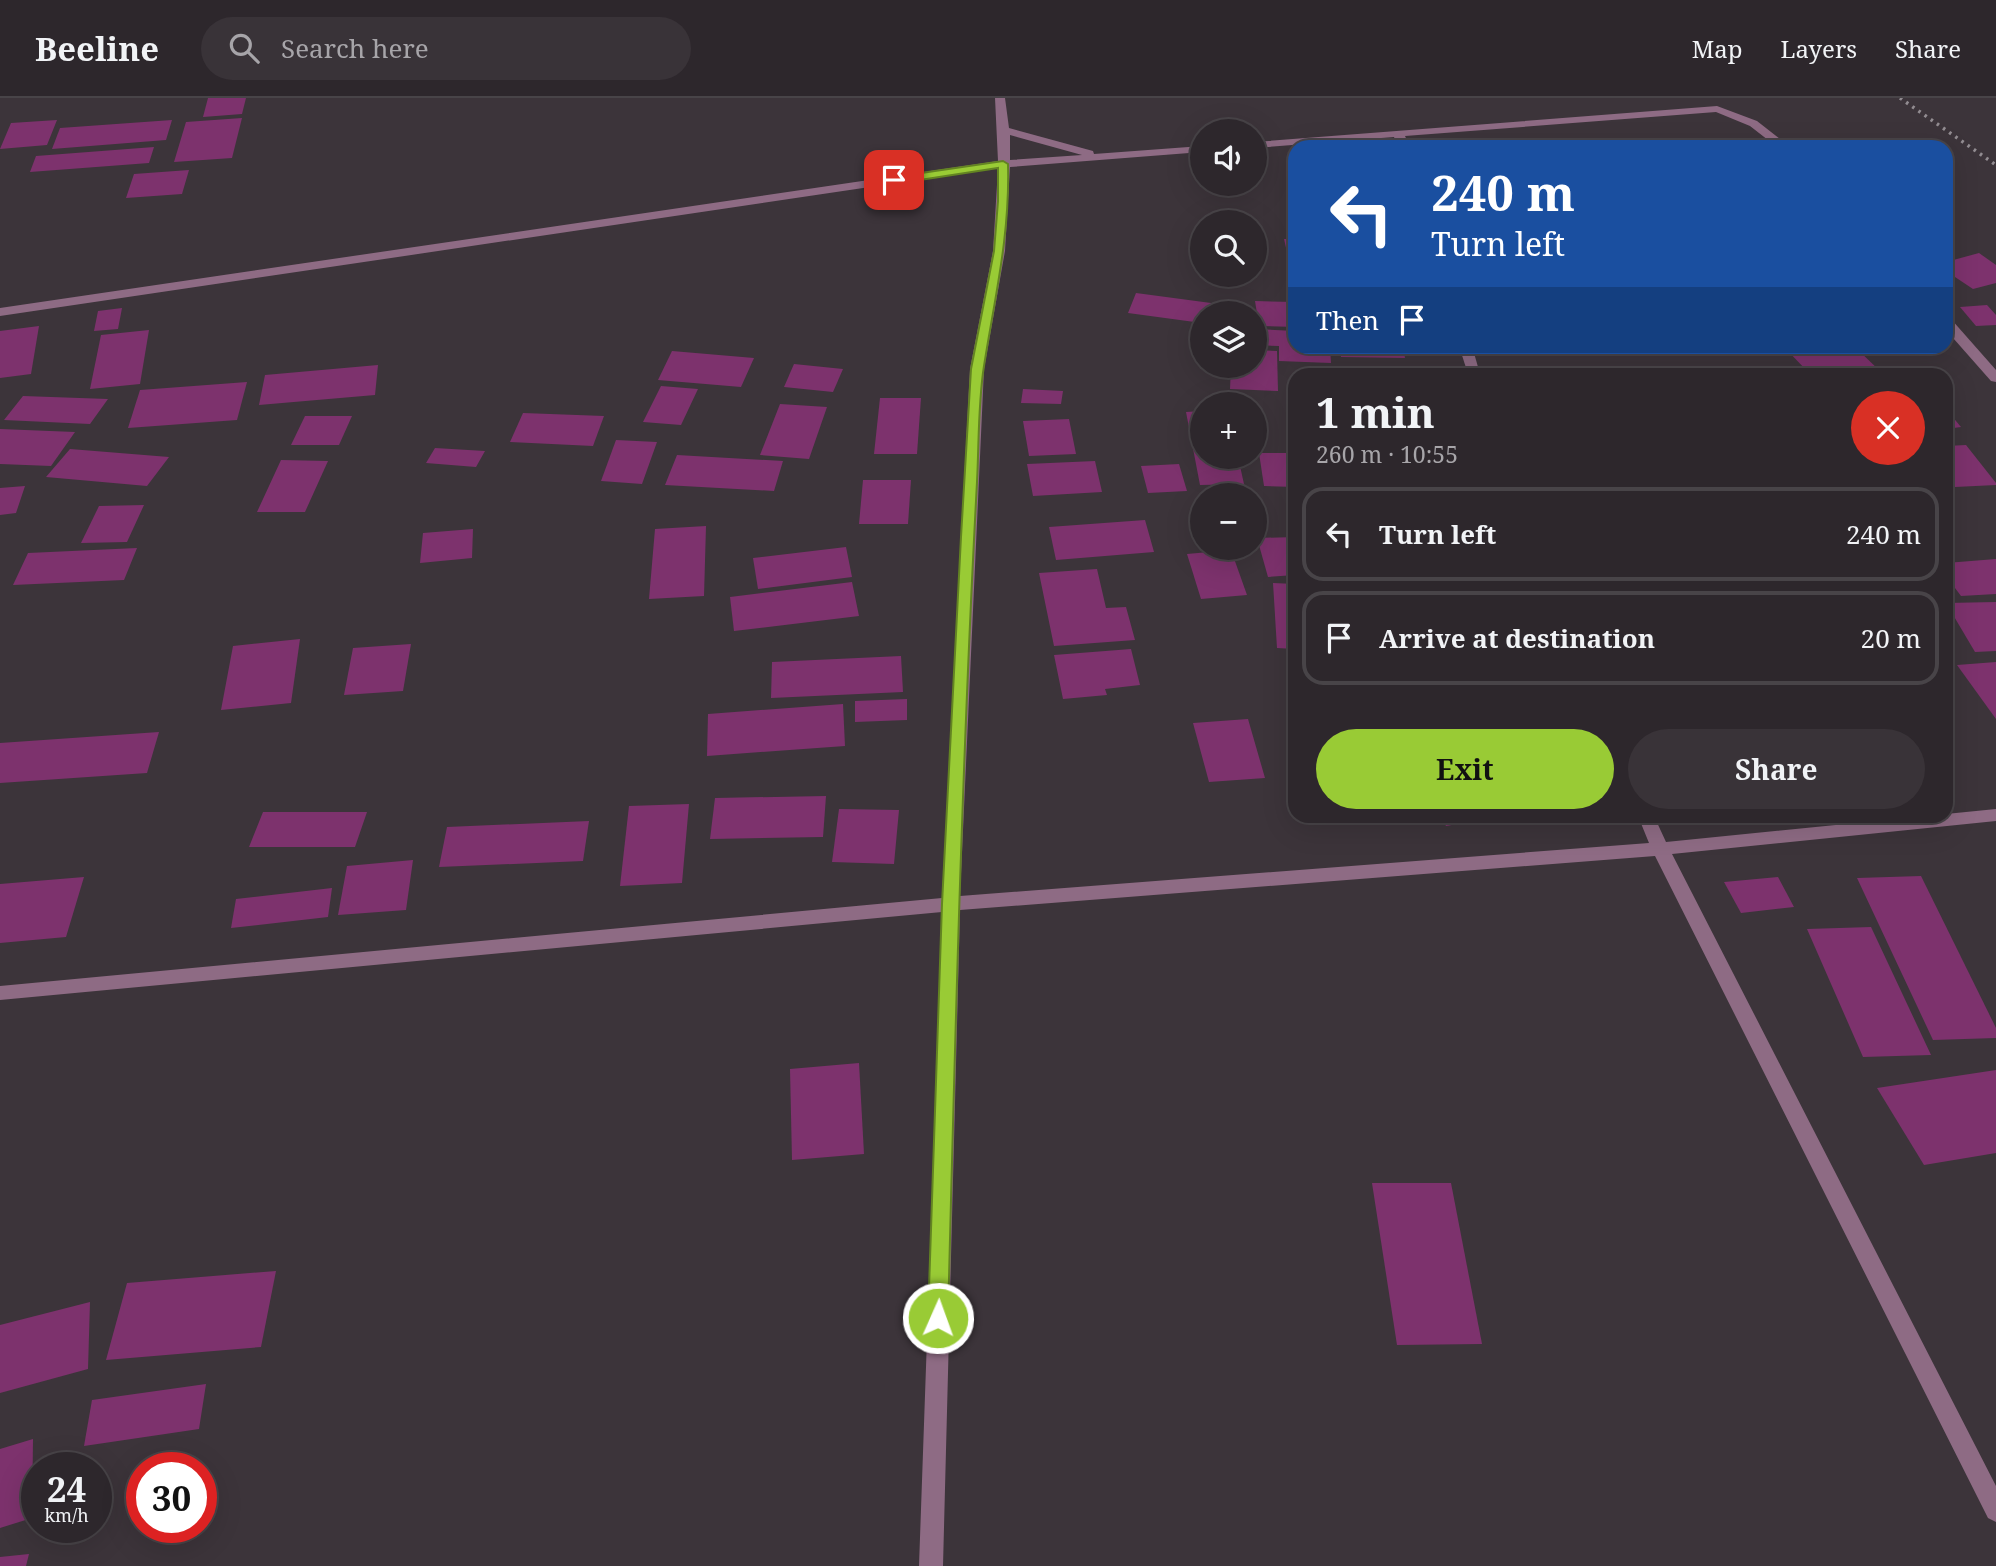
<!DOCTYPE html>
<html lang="en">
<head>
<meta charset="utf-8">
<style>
	body { margin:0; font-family:"Noto Serif",serif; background:#393338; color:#f1f3f6; height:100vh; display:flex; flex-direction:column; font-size:26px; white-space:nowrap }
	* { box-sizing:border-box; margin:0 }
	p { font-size:23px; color:#a7a5a9 }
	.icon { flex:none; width:38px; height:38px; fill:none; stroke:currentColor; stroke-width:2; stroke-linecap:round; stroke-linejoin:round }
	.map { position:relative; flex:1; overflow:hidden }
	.panel { position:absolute; left:1288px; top:270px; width:665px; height:455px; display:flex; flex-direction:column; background:#2d272c; border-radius:21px; box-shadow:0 7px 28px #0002,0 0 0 2px #484448 }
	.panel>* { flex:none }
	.guide { position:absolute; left:1288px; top:42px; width:665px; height:214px; border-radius:21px; box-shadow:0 7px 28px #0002,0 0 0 2px #484448; background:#1a4fa0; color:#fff; overflow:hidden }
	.controls { position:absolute; left:1190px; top:21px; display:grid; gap:14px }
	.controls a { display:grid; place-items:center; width:77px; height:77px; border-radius:50%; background:#2d272c; box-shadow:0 7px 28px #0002,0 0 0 2px #484448; font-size:35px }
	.speed { position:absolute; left:21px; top:1354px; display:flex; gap:14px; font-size:35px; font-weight:700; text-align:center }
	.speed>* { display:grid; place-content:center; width:91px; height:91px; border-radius:50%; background:#2d272c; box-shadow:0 7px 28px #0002,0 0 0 2px #484448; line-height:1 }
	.speed small { font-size:18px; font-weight:400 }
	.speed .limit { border:10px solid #d22; background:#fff; color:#111 }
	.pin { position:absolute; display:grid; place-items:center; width:60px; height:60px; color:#fff; margin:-30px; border-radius:14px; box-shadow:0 4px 10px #0006 }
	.me { position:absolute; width:77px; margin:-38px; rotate:2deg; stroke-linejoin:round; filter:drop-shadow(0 0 5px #0008) }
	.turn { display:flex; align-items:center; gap:24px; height:147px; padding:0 28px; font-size:32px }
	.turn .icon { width:91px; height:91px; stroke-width:2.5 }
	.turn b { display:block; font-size:49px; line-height:60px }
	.then { display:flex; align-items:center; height:66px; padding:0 28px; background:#0003; gap:14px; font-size:26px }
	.round { display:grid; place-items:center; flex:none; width:74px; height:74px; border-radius:37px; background:#393338 }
	.overview { display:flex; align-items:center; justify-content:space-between; height:119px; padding:0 28px }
	h1 { font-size:42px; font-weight:700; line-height:52px }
	.action { display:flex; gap:14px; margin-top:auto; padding:14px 28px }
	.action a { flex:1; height:80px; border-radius:42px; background:#99cb35; color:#111; font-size:28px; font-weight:700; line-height:80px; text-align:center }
	.action a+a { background:#393338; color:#f1f3f6 }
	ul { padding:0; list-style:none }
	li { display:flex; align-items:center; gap:21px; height:94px; margin:0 14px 10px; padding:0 14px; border:4px solid #484448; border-radius:21px }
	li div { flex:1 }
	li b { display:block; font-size:26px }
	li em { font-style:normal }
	header { display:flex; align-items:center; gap:42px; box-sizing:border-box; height:98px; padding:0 35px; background:#2d272c; border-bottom:2px solid #484448 }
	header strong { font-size:33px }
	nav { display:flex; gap:38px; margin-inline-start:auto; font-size:24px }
	.search { width:490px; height:63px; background:#393338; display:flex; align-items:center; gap:18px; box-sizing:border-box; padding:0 24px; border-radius:38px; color:#a7a5a9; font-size:26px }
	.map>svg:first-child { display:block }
	.building { fill:#7d326d }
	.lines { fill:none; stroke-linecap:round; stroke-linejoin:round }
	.minor { fill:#8e6b84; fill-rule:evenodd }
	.rail { stroke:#928c91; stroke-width:3.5; stroke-dasharray:2.5 5; stroke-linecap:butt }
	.route { fill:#99cb35; stroke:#638422; stroke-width:2 }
</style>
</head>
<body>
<header>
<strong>Beeline</strong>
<div class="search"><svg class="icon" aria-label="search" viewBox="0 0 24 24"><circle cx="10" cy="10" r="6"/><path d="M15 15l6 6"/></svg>Search here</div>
<nav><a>Map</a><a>Layers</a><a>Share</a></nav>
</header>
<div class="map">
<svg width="1996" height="1468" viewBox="0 0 1996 1468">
	<rect width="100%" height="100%" fill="#3c343a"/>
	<g class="building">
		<polygon points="208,0 246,0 242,16 203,19"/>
		<polygon points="242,20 232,60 174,64 186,24"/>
		<polygon points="57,22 47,47 0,51 11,25"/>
		<polygon points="172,22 166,42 52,51 60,30"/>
		<polygon points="154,49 149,65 30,74 36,58"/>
		<polygon points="189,72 182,96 126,100 134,76"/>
		<polygon points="1284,141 1295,141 1295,163 1289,163"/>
		<polygon points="1979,155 1996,167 1996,185 1973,191 1946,173 1946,164"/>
		<polygon points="1136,195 1226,207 1223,215 1202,215 1202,225 1128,215"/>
		<polygon points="1255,203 1295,204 1295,229 1259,228"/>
		<polygon points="1987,207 1996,217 1996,227 1976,228 1960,209"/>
		<polygon points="122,210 118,231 94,233 98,213"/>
		<polygon points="39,228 31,276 0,280 0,233"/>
		<polygon points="1255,231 1295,233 1295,248 1330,248 1331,265 1279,263 1279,248 1255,247"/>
		<polygon points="149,232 140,286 90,291 101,237"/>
		<polygon points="1339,248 1403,248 1405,260 1341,259"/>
		<polygon points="1783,248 1854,248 1883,276 1810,276"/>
		<polygon points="1255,252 1277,253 1278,293 1230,291 1231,268 1255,268"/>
		<polygon points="672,253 754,260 741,289 658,282"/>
		<polygon points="794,266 843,271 833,294 784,289"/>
		<polygon points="378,267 375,297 259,307 265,277"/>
		<polygon points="1324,272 1396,272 1397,276 1325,276"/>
		<polygon points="247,284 237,322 128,330 140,292"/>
		<polygon points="661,288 698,291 681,327 643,324"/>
		<polygon points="1023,291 1063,293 1061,306 1021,305"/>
		<polygon points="23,298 108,301 90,326 4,322"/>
		<polygon points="880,300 921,300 917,356 874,356"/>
		<polygon points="780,306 827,309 809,361 760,357"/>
		<polygon points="1946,311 1961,329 1946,331"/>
		<polygon points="1202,313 1202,359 1238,359 1244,386 1200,387 1186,314"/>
		<polygon points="523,315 604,318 593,348 510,344"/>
		<polygon points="305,318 352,318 339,347 291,347"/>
		<polygon points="1069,321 1076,356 1029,358 1023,323"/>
		<polygon points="0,331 75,334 51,368 0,366"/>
		<polygon points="616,342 657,344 642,386 601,383"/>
		<polygon points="1966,347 1996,385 1996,387 1955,389 1946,377 1946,348"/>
		<polygon points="435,350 485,353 476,369 426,365"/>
		<polygon points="70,351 169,359 147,388 46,379"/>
		<polygon points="1259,355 1295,355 1295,389 1264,388"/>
		<polygon points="677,357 783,363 774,393 665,387"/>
		<polygon points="281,362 328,363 305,414 257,414"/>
		<polygon points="1095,363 1102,394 1033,398 1027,366"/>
		<polygon points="1179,366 1187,393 1148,395 1141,368"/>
		<polygon points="863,382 911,382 908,426 859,426"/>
		<polygon points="25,388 16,415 0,417 0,390"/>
		<polygon points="144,407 127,444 81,445 99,408"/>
		<polygon points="1145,422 1154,454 1056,462 1049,429"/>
		<polygon points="706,428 704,498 649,501 655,431"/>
		<polygon points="473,431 472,460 420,465 423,435"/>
		<polygon points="1295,439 1295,477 1268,479 1257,440"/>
		<polygon points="846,449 852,479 758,491 753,460"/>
		<polygon points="137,450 124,482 13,487 28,455"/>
		<polygon points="1231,452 1247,497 1201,501 1187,456"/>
		<polygon points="1996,461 1996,496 1961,498 1946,478 1946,465"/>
		<polygon points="1097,471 1106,510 1126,509 1135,542 1054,548 1039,475"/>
		<polygon points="852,484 859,518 734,533 730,499"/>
		<polygon points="1273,485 1295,486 1295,551 1277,550"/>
		<polygon points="1996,504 1996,553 1975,554 1946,505"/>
		<polygon points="300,541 291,605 221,612 233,548"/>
		<polygon points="411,546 403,593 344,597 353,550"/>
		<polygon points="1131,551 1140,587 1105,591 1107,597 1063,601 1054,557"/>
		<polygon points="901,558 903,594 771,600 772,564"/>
		<polygon points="1996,564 1996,621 1957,567"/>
		<polygon points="907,601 907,622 855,624 855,603"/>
		<polygon points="843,606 845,648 707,658 708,616"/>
		<polygon points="1248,621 1265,680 1209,684 1193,625"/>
		<polygon points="159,634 147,675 0,685 0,645"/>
		<polygon points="826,698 823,739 710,741 715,700"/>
		<polygon points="689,706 682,785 620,788 629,708"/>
		<polygon points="839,711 899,712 894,766 832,764"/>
		<polygon points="263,714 367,714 355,749 249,749"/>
		<polygon points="1441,718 1499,718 1499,719 1446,728"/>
		<polygon points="589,723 583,763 439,769 447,729"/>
		<polygon points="413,762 406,812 338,817 347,768"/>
		<polygon points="1921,778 1996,930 1996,940 1933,942 1857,780"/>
		<polygon points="84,779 66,839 0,845 0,786"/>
		<polygon points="1778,779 1794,809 1741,815 1724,784"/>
		<polygon points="332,790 328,819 231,830 236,801"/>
		<polygon points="1871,829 1931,957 1863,959 1807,831"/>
		<polygon points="859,965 864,1056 792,1062 790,971"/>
		<polygon points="1996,972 1996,1055 1924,1067 1877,990"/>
		<polygon points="1372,1085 1451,1085 1482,1246 1397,1247"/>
		<polygon points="276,1173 261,1249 106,1262 127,1185"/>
		<polygon points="90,1204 88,1271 0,1295 0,1227"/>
		<polygon points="206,1286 199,1331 84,1348 92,1302"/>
		<polygon points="33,1341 32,1420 0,1430 0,1351"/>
		<polygon points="29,1456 26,1468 0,1468 0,1459"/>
	</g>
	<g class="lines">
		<g class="minor">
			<path d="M995,0H1005L1009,30L1093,53L1094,56L1202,48V54L1010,69L1005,153L984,271L960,798L1649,745L1638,718H1654L1666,744L1996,711V723L1672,756L1996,1388V1424L1988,1420L1655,758L960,812L943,1468H919L942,814L0,902V888L942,800L970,271L993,153L998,70L0,218V210L998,63ZM1010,37L1082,57L1010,62Z"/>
			<polygon points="1717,8 1757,23 1790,49 1777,49 1750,28 1716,14 1405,38 1410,49 1398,49 1394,39 1255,50 1255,44"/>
			<polygon points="1946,220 1951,221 1996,272 1996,284 1991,283 1946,232"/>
			<polygon points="1459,248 1472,248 1480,276 1468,276"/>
		</g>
		<polyline class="rail" points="1900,0 1996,67"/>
	</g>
	<path class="route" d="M1003,63L1008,66C1010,138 995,198 984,268C978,305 979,346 977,384C962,662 955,941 948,1220L945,1226L938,1229L931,1226L928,1220L942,806L961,439L971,271L994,153L998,103V70L894,86L889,82L894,79Z"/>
</svg>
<div class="controls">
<a><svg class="icon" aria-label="sound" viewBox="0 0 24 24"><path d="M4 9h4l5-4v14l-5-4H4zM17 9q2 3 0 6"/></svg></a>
<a><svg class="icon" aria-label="search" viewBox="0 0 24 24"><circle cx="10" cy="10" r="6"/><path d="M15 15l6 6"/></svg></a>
<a><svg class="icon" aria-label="layers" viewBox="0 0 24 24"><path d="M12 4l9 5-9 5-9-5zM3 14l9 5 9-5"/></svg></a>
<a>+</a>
<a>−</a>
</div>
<div class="speed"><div>24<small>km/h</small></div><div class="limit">30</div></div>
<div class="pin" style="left:894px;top:82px;background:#d93025"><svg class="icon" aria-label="arrive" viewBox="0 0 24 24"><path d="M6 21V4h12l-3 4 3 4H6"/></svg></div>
<svg class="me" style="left:938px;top:1220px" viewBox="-20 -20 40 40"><circle r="17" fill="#99cb35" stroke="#fff" stroke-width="3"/><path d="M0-11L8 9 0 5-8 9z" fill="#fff"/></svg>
<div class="guide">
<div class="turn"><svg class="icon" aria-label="left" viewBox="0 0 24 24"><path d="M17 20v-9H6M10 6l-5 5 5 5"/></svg><div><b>240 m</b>Turn left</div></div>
<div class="then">Then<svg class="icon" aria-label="arrive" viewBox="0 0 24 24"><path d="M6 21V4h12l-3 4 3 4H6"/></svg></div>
</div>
<section class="panel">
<div class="overview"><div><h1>1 min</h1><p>260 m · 10:55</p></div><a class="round" style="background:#d93025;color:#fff"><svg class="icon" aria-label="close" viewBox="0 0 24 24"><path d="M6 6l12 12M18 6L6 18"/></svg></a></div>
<ul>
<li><svg class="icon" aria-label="left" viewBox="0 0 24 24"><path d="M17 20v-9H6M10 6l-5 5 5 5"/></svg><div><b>Turn left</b></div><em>240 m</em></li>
<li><svg class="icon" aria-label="arrive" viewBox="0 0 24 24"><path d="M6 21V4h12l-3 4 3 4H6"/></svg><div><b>Arrive at destination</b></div><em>20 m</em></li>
</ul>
<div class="action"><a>Exit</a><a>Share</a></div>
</section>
</div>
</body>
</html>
